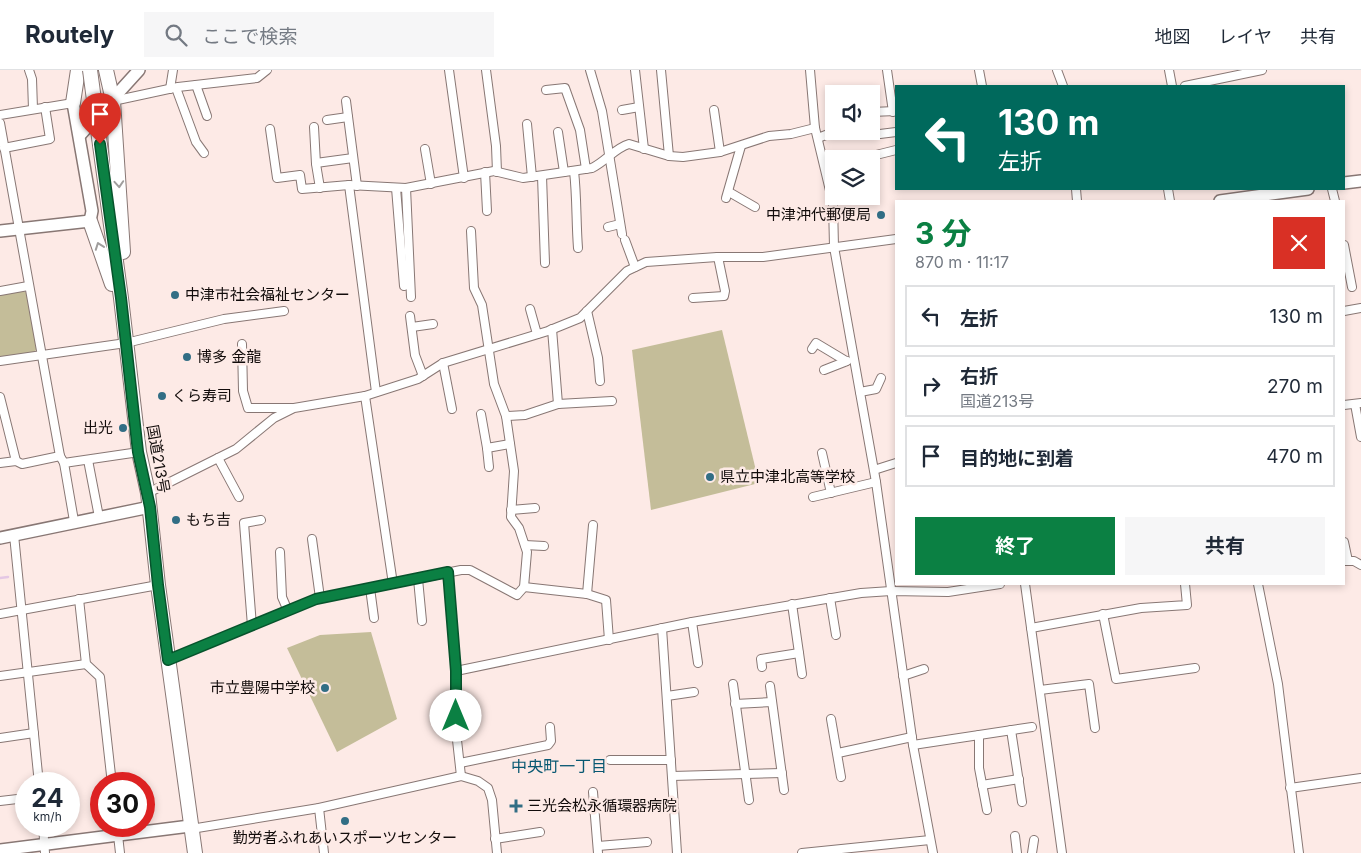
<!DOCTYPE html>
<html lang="ja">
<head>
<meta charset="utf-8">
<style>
	body { margin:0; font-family:Inter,"Noto Sans JP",sans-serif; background:#f6f6f7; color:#1f2937; height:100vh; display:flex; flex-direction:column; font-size:19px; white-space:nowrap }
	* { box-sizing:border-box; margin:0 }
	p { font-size:16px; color:#747a83 }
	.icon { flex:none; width:28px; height:28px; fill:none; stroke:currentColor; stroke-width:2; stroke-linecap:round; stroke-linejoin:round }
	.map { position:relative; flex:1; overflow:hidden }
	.details { position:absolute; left:895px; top:130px; width:450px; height:385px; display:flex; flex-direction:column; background:#fff; border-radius:0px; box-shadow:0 2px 8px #0003 }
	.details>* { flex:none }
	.guide { position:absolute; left:895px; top:15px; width:450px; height:105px; border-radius:0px; box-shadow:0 2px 8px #0003; background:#00695c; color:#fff; overflow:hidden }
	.buttons { position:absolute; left:825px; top:15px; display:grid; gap:10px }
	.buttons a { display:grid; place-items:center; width:55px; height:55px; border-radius:0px; background:#fff; box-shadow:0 2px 8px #0003; font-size:25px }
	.speed { position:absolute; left:15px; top:702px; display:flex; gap:10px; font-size:25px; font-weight:700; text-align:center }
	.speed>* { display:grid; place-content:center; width:65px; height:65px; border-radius:50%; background:#fff; box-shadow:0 2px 8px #0003; line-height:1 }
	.speed small { font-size:12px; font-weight:400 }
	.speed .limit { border:8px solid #d22; background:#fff; color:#111 }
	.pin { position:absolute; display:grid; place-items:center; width:42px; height:42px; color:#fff; margin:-51px -21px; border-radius:50% 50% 50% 0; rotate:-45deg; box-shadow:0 0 5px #0007 }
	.pin .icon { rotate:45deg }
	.me { position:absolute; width:55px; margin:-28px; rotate:0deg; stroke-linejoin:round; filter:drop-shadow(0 0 4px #0008) }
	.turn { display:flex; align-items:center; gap:18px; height:105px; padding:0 20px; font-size:22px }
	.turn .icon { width:65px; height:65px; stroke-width:2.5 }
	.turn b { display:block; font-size:35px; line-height:42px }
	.round { display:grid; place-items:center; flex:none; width:52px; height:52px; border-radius:0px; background:#f6f6f7 }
	.head { display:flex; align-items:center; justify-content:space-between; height:85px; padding:0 20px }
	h1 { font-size:30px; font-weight:700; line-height:38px; color:#0b8043 }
	.primary-button { display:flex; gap:10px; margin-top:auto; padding:10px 20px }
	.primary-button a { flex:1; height:58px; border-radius:0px; background:#0b8043; color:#fff; font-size:20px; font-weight:700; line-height:58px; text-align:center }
	.primary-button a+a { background:#f6f6f7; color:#1f2937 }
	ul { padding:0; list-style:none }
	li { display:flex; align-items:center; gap:15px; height:62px; margin:0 10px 8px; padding:0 10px; border:2px solid #e0e1e3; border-radius:0px }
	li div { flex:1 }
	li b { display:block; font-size:19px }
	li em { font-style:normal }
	header { display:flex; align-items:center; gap:30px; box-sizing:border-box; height:70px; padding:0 25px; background:#fff; border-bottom:1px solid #e0e1e3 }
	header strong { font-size:24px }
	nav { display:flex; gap:28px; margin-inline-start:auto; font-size:18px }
	.search { width:350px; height:45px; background:#f6f6f7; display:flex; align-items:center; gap:12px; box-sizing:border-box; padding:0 18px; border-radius:0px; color:#747a83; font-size:19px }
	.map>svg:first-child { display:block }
	.green { fill:#c4bd99 }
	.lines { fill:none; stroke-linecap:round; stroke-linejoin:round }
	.stream { stroke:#e4c7e4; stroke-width:2.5 }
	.street-casing { stroke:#887774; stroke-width:10 }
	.secondary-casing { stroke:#887774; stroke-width:14 }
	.highway-casing { stroke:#887774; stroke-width:16 }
	.street { stroke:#fff; stroke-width:8 }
	.secondary { stroke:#fff; stroke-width:11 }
	.highway { stroke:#fff; stroke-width:14 }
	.highway-bridge-casing { stroke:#887774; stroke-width:16; stroke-linecap:butt }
	.highway-bridge { stroke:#fff; stroke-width:14 }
	.oneway { stroke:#a09e9d }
	.route-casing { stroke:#07532c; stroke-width:12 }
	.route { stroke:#0b8043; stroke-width:9 }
	.poi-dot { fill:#326e85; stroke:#fdeae6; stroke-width:2 }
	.labels { text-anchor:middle; stroke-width:5; stroke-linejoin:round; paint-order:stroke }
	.poi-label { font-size:15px; fill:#120c0b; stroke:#fdeae6; text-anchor:start }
	.street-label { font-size:15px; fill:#120c0b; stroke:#fdeae6 }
	.neighbourhood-label { font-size:16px; fill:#085872; stroke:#fdeae6 }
</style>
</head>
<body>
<header>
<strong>Routely</strong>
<div class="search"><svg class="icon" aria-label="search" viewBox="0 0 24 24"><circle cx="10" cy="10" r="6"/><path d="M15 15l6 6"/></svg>ここで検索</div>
<nav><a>地図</a><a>レイヤ</a><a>共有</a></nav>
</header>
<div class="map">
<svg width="1361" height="783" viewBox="0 0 1361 783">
	<rect width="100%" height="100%" fill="#fdeae6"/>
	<g class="green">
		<polygon points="24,221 29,225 38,278 33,283 0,288 0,224"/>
		<polygon points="722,260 759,413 651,440 632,280"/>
		<polygon points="371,562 397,649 337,682 287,578 320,565"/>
	</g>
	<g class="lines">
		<polyline class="stream" points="0,508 8,507"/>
		<defs>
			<g id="street">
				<polyline points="29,0 32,9 33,39"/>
				<polyline points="449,0 464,108"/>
				<polyline points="486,0 496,76 497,102"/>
				<polyline points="590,0 602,41 622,164"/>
				<polyline points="635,0 644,79"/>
				<polyline points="661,0 669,86"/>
				<polyline points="810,0 815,58 833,133 834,177 876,412 913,675 933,783"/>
				<polyline points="887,0 893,42"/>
				<polyline points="979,0 982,16"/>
				<polyline points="1057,0 1063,16"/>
				<polyline points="1169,0 1172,16"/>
				<polyline points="196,15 207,46"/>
				<polyline points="1185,16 1262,0"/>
				<polyline points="176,18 196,72 204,83"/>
				<polyline points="170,19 173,0"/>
				<polyline points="546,20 565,18 580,60 586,99"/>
				<polyline points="113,31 178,17 257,8 267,0"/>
				<polyline points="346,31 357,116"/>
				<polyline points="622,40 639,37"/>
				<polyline points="714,40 720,82"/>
				<polyline points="871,42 896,41"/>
				<polyline points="0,45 73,33"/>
				<polyline points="327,50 348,47"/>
				<polyline points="0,53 60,386 64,393 74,451"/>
				<polyline points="527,54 532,107"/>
				<polyline points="314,57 316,94 320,118"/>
				<polyline points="871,58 872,65 896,62"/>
				<polyline points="270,59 277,108 300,105 302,119 349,115"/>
				<polyline points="558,62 564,102"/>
				<polyline points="818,68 836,61"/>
				<polyline points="4,78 50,69 45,37"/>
				<polyline points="425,79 431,114"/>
				<polyline points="860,89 896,80"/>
				<polyline points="316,93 353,88"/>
				<path d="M574,101C577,127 576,152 578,178"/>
				<polyline points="485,102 487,141"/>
				<polyline points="542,106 545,193"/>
				<polyline points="396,118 404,216"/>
				<polyline points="406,118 411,227"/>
				<polyline points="1076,119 1077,131"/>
				<polyline points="1168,119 1170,131"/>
				<polyline points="1332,119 1335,131"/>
				<polyline points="729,122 755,137"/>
				<polyline points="726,128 741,76"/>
				<polyline points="608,157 620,154"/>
				<polyline points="625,170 635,197"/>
				<polyline points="1344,175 1352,217"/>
				<polyline points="0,221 28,216"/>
				<polyline points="693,228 724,226 725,221 718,187"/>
				<polyline points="530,239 537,264"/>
				<polyline points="587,241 598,288 600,311"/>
				<polyline points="1344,241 1361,238"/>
				<polyline points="410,246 415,285 423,306"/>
				<polyline points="412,257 433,254"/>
				<polyline points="552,259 558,334"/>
				<polyline points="242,274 243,321 248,338 292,338"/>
				<polyline points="812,279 816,273 846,291"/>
				<polyline points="0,291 126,273 224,249 284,241"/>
				<polyline points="443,293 452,339"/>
				<polyline points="824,300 847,291"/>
				<path d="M376,322L349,115L406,118L494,101L523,108L592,98C605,92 615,78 629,74L669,86L683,87L720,82L769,66L791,64L815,58"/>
				<polyline points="860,322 876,319 881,308"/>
				<polyline points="365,326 393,514"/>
				<polyline points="0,327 16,391"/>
				<polyline points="1355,334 1361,367"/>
				<polyline points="1344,335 1361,333"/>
				<polyline points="481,344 487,378 510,374"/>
				<polyline points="506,346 525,345 558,334 612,331"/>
				<polyline points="487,378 489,397"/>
				<polyline points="822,383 831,423"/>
				<polyline points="218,388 239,427"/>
				<polyline points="88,390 99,447"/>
				<polyline points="0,393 16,391 22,394 60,386"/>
				<polyline points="64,393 139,382"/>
				<polyline points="874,400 896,393"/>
				<polyline points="148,423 236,379 274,348 294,338 365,326 418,309 443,293 548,261 580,248 627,201 646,192 717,187 763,187 896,169"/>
				<polyline points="813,427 876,412"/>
				<polyline points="511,440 535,438"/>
				<polyline points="14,465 39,714"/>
				<polyline points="312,469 320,528"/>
				<polyline points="1344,472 1348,491"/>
				<polyline points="525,475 544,476"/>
				<polyline points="280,482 282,527 288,541"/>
				<polyline points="1344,491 1354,491 1361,495"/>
				<polyline points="448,502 456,601 456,661 461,706"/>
				<polyline points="418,509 422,551"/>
				<polyline points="1025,514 1062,783"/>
				<polyline points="1258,514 1278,614 1299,783"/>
				<polyline points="524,517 587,524 606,530 609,570"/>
				<polyline points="370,518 374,548"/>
				<polyline points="587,524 593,455"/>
				<polyline points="830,528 836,565"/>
				<polyline points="79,529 86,594 100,607 112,714"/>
				<polyline points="792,534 802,604"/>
				<polyline points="0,544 158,515"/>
				<polyline points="1103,544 1116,609 1195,598"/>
				<polyline points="692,552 698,593"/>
				<polyline points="252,556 244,453 261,450"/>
				<polyline points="662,558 677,783"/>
				<polyline points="1031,558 1141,538 1187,535 1185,514"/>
				<polyline points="168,590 316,529 461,500 470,500 517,525 524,517 527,482 519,458 511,447 514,401 506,346 494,314 482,235 474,218 471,161"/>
				<polyline points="762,597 761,589 799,583"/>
				<polyline points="456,601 692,552 861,523 891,521 948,522 1000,514"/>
				<polyline points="0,606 86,594"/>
				<polyline points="903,606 924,599"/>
				<polyline points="733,614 749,730"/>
				<polyline points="770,616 784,720"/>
				<polyline points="1040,620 1089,614 1095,658"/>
				<polyline points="667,626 694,622"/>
				<polyline points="735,634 772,632"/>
				<polyline points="831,649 841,707"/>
				<polyline points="1011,660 1022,732"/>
				<polyline points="979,665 979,698 987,740"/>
				<polyline points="0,668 34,663"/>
				<polyline points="913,675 1032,657"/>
				<polyline points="838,683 912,667"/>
				<polyline points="610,690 671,690"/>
				<polyline points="460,693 548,675 551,671 550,657"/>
				<polyline points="672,706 782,703"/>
				<polyline points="982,715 1019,709"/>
				<polyline points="1290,718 1361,708"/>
				<polyline points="593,722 598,783"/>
				<polyline points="0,731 26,728"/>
				<polyline points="319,738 324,783"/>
				<polyline points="594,738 629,734"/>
				<polyline points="43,756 45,783"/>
				<polyline points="117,756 120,783"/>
				<polyline points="191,759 319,738 461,706 478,711 488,718 492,730 497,783"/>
				<polyline points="1015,766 1017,783"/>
				<polyline points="495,769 540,762"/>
				<polyline points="598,776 647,772"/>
				<polyline points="802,783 930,770"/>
				<polyline points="1032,783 1034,770"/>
			</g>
			<g id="secondary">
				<polyline points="80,65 139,0"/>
				<polyline points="1344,113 1361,111"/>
				<polyline points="1220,131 1308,119"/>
				<polyline points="0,161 90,151 92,141 73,33"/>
				<polyline points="0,468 150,437"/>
				<polyline points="0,780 190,756"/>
			</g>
			<g id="highway">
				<polyline points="106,0 113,31 123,182"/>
				<polyline points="73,33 78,0"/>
				<polyline points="100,75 121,228 139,382 148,423 158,515 195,783"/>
				<polyline points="90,151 112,214"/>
			</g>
		</defs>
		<use href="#street" class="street-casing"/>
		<use href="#secondary" class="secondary-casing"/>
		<use href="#highway" class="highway-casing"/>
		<use href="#street" class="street"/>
		<use href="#secondary" class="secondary"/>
		<use href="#highway" class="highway"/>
		<defs>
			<polyline id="highway-bridge" points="90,0 100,75"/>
		</defs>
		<use href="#highway-bridge" class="highway-bridge-casing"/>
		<use href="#highway-bridge" class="highway-bridge"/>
	</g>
	<defs><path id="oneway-chevron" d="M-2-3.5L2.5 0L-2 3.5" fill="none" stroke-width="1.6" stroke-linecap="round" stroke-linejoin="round" transform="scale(1.25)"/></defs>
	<g class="oneway">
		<use href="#oneway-chevron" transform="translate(119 114) rotate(86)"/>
		<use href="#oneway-chevron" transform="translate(99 176) rotate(-110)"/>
	</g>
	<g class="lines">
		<defs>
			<polyline id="route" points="100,74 121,228 138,382 150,437 158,515 168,590 316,529 448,502 456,601 456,646"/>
		</defs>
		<use href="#route" class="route-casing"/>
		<use href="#route" class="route"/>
	</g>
	<g class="poi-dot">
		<circle cx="881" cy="145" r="5"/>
		<circle cx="175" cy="225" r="5"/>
		<circle cx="187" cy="287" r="5"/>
		<circle cx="162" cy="326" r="5"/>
		<circle cx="123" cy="358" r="5"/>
		<circle cx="710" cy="407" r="5"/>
		<circle cx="176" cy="450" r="5"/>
		<circle cx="325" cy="618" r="5"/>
		<path d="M513.5 728.5h5v5h5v5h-5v5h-5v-5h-5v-5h5z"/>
		<circle cx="345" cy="751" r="5"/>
	</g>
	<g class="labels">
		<g class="poi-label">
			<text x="871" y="150" text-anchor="end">中津沖代郵便局</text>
			<text x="185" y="230">中津市社会福祉センター</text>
			<text x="197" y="292">博多 金龍</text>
			<text x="172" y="331">くら寿司</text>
			<text x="113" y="363" text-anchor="end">出光</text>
			<text x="720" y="412">県立中津北高等学校</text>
			<text x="186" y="455">もち吉</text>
			<text x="315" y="623" text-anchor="end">市立豊陽中学校</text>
			<text x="527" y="741">三光会松永循環器病院</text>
			<text x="345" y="773" text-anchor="middle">勤労者ふれあいスポーツセンター</text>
		</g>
		<g class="street-label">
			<text transform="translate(158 389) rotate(80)" y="5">国道213号</text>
		</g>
		<g class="neighbourhood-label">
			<text x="559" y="702">中央町一丁目</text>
		</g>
	</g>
</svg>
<div class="buttons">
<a><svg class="icon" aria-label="sound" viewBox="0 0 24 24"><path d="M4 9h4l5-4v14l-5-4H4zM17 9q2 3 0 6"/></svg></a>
<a><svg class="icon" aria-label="layers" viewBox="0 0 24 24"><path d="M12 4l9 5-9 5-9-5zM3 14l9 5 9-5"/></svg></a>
</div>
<div class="speed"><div>24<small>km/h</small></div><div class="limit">30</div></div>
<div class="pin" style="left:100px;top:74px;background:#d93025"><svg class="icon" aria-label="arrive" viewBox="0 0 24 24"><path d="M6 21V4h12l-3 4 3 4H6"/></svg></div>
<svg class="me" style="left:456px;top:646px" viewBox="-20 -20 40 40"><circle r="19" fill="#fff"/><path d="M0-13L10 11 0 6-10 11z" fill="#0b8043"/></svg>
<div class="guide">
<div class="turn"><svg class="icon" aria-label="left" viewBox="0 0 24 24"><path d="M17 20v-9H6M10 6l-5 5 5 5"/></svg><div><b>130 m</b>左折</div></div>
</div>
<section class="details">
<div class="head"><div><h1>3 分</h1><p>870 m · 11:17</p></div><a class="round" style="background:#d93025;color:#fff"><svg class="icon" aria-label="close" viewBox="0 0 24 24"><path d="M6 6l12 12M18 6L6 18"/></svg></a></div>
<ul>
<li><svg class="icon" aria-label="left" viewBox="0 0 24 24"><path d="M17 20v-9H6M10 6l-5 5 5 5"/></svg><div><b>左折</b></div><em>130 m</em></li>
<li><svg class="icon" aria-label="right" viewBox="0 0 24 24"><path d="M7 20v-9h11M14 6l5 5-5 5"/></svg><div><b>右折</b><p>国道213号</p></div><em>270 m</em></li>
<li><svg class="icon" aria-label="arrive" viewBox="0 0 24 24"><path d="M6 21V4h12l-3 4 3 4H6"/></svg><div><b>目的地に到着</b></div><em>470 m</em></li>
</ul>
<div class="primary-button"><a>終了</a><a>共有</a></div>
</section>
</div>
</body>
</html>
